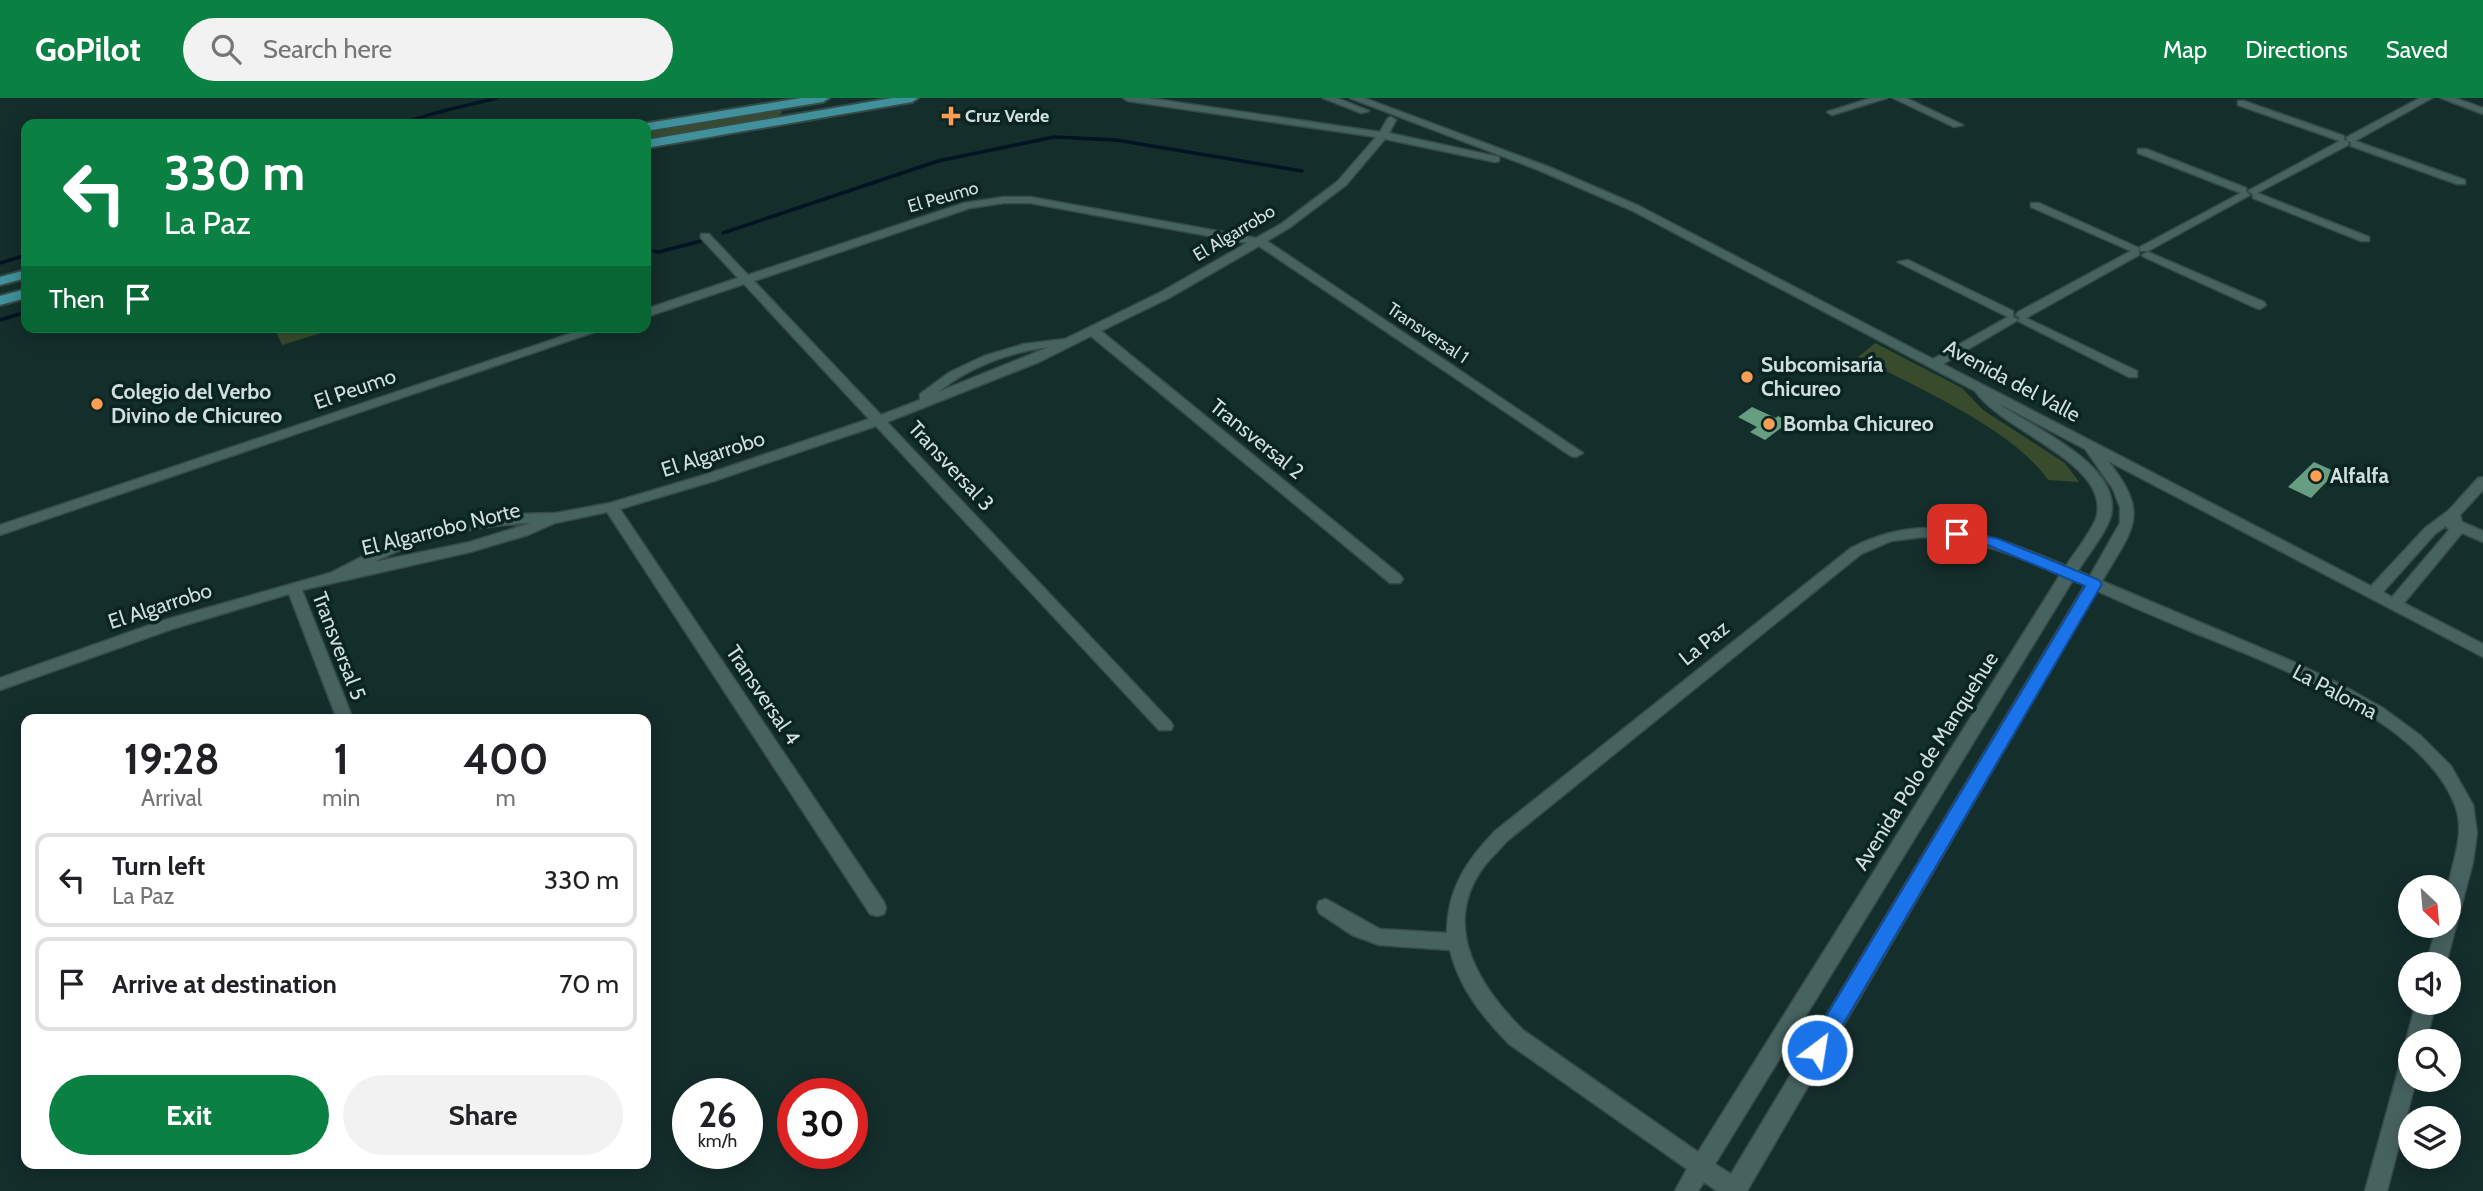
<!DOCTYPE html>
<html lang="en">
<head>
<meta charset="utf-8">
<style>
	body { margin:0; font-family:Cabin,sans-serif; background:#f2f2f2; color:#202124; height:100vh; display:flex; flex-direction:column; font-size:26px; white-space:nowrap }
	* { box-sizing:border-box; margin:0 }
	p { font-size:23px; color:#757577 }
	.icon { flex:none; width:38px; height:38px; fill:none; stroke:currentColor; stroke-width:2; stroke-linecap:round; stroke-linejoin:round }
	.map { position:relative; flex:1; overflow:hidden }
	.drawer { position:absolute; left:21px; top:616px; width:630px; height:455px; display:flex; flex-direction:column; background:#fff; border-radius:14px; box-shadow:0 4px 18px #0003 }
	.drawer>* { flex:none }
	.top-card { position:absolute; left:21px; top:21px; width:630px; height:214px; border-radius:14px; box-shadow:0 4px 18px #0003; background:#0b8043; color:#fff; overflow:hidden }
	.needle { width:46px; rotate:154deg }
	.buttons { position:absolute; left:2398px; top:777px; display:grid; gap:14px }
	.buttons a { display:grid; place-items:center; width:63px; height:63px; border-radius:50%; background:#fff; box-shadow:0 4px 18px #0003; font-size:35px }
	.speed { position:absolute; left:672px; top:980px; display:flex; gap:14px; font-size:35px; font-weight:700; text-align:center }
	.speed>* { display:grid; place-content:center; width:91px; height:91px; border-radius:50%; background:#fff; box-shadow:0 4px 18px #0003; line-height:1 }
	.speed small { font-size:18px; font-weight:400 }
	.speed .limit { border:10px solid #d22; background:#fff; color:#111 }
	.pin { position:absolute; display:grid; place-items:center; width:60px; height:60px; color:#fff; margin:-30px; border-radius:14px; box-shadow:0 4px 10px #0006 }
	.me { position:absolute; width:77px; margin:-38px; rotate:31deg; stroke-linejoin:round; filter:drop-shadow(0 0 5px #0008) }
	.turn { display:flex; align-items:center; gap:24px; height:147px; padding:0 28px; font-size:32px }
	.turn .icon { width:91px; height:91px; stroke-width:2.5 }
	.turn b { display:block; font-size:49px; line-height:60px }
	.then { display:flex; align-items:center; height:66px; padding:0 28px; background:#0003; gap:14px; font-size:26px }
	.eta { display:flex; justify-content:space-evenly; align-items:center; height:119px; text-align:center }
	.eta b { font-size:42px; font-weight:800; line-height:49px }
	.action { display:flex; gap:14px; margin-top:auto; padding:14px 28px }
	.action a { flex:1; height:80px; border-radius:42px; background:#0b8043; color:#fff; font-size:28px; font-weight:800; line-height:80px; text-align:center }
	.action a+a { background:#f2f2f2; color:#202124 }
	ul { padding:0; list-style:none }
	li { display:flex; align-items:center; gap:21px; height:94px; margin:0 14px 10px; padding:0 14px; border:4px solid #e0e0e0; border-radius:14px }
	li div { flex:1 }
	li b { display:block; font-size:26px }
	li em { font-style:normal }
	header { display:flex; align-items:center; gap:42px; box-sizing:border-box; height:98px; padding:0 35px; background:#0b8043; color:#fff }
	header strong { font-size:33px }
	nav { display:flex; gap:38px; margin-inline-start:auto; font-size:24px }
	.search { width:490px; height:63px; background:#f2f2f2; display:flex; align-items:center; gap:18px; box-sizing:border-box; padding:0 24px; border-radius:38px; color:#757577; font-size:26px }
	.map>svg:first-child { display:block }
	.green { fill:#384b2d }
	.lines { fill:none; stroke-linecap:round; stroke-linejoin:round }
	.stream { stroke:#001423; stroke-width:3.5 }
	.building { fill:#679d81 }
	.minor-casing { stroke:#364a48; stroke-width:3 }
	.major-casing { stroke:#364a48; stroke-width:4 }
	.minor { fill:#476360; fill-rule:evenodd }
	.major { fill:#40919c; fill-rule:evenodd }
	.route { fill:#1a73e8; stroke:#114b97; stroke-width:2 }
	.poi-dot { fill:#fc9d53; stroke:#092422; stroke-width:2.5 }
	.labels { text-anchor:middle; stroke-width:7; stroke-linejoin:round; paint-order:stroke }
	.far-poi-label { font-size:18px; font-weight:bold; fill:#d0dfdd; stroke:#092422; text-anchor:start }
	.far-street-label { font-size:18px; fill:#d0dfdd; stroke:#092422 }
	.poi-label { font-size:21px; font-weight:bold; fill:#d0dfdd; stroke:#092422; text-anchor:start }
	.street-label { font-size:21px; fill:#d0dfdd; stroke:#092422 }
</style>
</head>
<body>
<header>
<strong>GoPilot</strong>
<div class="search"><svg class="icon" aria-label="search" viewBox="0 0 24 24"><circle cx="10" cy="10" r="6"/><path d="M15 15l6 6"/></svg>Search here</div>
<nav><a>Map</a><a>Directions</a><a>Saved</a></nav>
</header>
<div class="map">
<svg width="2483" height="1093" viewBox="0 0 2483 1093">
	<rect width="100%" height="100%" fill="#142e2b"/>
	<g class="green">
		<polygon points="774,11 781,12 782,15 776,20 646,43 646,33"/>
		<polygon points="274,229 340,229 282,247"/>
		<path d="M1875,245L1962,290L1983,312L2065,365L2079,384L2048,382C2015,332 1912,287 1858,259Z"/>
	</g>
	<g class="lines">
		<g class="stream">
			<path d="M404,26C414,18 479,5 497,0"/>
			<polyline points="723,135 938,63 1054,39 1116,42 1302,73"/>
			<polyline points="646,152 659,154 701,143"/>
			<polyline points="0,165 26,157"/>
			<polyline points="0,222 26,214"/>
		</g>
	</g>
	<g class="building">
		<polygon points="1752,309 1776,320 1778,318 1789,324 1765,342 1750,334 1757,329 1738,319"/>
		<polygon points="2314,364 2336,374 2311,400 2288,389"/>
	</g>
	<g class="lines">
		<defs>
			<g id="minor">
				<path d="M1123,0H1148L1380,34L1388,20L1391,19L1396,22L1389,35L1499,59V63L1495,64L1385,41L1346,87L1289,130L1267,143L1583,355L1576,359L1571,358L1259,148L1169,200L1101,233L1400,477L1403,481L1400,485H1390L1091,238L1039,264L887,324L1171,624L1173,628L1171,632H1159L876,328L714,383L620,411L884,804L886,810L884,816L877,818L870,816L607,414L555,425L528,437L470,454L302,492L353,621H337L289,496L172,531L0,592V580L161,523L330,475L381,449L439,430L520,416L556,415L610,405L704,377L869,321L744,186L646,219V211L738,180L701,140V136H709L748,177L964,105L1004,99H1030L1256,140L1281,126L1338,83L1376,39L1128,3ZM1004,105H1030L1247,145L1161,194L1065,241L1024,246L984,258L950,274L920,296V302L881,317L754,183L970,110ZM1049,249L938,294C969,269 1009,254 1049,249ZM531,425L470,444L374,464C421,440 478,427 531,425Z"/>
				<polygon points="1323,0 1337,0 1369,13 1361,15"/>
				<path d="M1350,0H1364L1549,69L1639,108L1933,261L2008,219L1898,164L1908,162L2013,213V219L2018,222L1943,266L2371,488L2425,430L2448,413L2478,380L2483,379V392L2460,417L2462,424L2483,433V444L2462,435L2404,505L2483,546V559L2108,363C2151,417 2133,430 2102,483L2294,564L2340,586L2383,610L2421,638L2451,668L2473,707L2477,735L2473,764L2446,866H2426L2437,828H2448C2448,816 2447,802 2448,790C2452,763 2466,736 2455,707C2421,620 2271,566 2190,533C2158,520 2128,507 2097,493L1747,1093H1717L1704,1084L1698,1093H1675L1687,1071L1509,946C1482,918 1459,890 1450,852L1379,847L1352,837L1319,815L1317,809L1319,803L1326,801L1380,831L1447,835C1447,792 1466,763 1495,733L1851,450C1927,410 1993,437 2066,468C2074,455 2094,431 2097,417C2108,364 2002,333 1975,293L1631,112L1541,73ZM1998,305L2085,351L2113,391L2120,409V425L2090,478L2078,473C2087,458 2108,432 2111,417C2122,366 2032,330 1998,305ZM2446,428L2449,432L2392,499L2383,494L2435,436ZM1923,439C1973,440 2015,457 2060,477L1698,1054L1523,932C1479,888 1439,827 1485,767C1492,759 1500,751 1507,743L1861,456L1891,443ZM2073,482L2085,487L1731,1076L1715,1066Z"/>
				<polygon points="1871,0 1887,0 1832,17 1827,14"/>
				<polygon points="1893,0 1906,0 1963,27 1954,29"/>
				<polygon points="2420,0 2432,0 2355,43 2465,82 2465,86 2457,86 2351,48 2351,44 2348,43 2348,47 2257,95 2369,139 2369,143 2361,143 2253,100 2253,96 2248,93 2340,43 2238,7 2238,3 2244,3 2344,38 2344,42 2347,43 2347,39"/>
				<polygon points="2441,0 2455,0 2483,10 2483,16"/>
				<polygon points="2138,51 2146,51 2246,90 2246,94 2250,97 2148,153 2140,153 2140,149 2241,95 2138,55"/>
				<polygon points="2031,105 2039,105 2139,150 2139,157 2026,220 2137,273 2137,279 2129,279 2018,223 2020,220 2016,217 2018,214 2131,153 2031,109"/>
				<polygon points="2148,154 2264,204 2266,207 2260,211 2256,210 2144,159 2142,157"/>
				<polygon points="590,229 609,229 0,437 0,427"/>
				<polygon points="2416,905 2436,905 2426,943 2410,943 2410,950 2406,943"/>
				<polygon points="2410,957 2410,982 2416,982 2387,1093 2365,1093 2400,966 2403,959"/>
			</g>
			<g id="major">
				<polygon points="801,0 829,0 823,4 646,33 646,26 642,26"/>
				<polygon points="892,0 918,0 912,4 646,50 646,42"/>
				<polygon points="26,172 26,180 0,187 0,179"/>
				<polygon points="26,191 26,200 0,207 0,198"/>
			</g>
		</defs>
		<use href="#minor" class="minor-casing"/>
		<use href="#major" class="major-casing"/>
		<use href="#minor" class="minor"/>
		<use href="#major" class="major"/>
	</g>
	<polygon class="route" points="1957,431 1999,441 2099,482 2102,486 1824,959 1817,961 1810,959 1807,952 1810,945 2085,488 1990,448 1952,439 1950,436"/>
	<g class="poi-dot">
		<path d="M947.5 7.5h7v7h7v7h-7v7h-7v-7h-7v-7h7z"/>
		<circle cx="1747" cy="279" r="7"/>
		<circle cx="97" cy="306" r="7"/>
		<circle cx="1769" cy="326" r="7"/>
		<circle cx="2316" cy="378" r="7"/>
	</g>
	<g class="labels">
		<g class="far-poi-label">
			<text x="965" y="24">Cruz Verde</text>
		</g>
		<g class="far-street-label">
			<text transform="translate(943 99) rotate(-16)" y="6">El Peumo</text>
			<text transform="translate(1234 135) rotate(-31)" y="6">El Algarrobo</text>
			<text transform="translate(1428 235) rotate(34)" y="6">Transversal 1</text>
		</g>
		<g class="poi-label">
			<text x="1761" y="274">Subcomisaría<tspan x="1761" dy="24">Chicureo</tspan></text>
			<text x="111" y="301">Colegio del Verbo<tspan x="111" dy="24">Divino de Chicureo</tspan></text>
			<text x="1783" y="333">Bomba Chicureo</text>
			<text x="2330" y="385">Alfalfa</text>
		</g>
		<g class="street-label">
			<text transform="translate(2012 283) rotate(28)" y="7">Avenida del Valle</text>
			<text transform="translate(355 291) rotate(-19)" y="7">El Peumo</text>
			<text transform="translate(1257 341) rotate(39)" y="7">Transversal 2</text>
			<text transform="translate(713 356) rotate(-18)" y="7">El Algarrobo</text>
			<text transform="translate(951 368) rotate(47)" y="7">Transversal 3</text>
			<text transform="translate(441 431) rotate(-14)" y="7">El Algarrobo Norte</text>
			<text transform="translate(160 508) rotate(-18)" y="7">El Algarrobo</text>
			<text transform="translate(1704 545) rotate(-39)" y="7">La Paz</text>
			<text transform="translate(339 548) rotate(69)" y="7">Transversal 5</text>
			<text transform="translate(2335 594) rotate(28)" y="7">La Paloma</text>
			<text transform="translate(763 597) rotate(56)" y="7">Transversal 4</text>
			<text transform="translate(1926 663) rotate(-58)" y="7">Avenida Polo de Manquehue</text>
		</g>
	</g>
</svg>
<div class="buttons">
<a><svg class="needle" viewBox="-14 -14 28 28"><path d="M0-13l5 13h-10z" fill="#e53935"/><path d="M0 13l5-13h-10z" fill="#757577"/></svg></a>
<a><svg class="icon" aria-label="sound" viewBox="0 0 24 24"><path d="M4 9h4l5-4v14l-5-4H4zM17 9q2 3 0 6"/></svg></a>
<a><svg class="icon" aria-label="search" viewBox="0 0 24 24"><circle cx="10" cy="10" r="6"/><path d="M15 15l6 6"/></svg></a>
<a><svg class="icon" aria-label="layers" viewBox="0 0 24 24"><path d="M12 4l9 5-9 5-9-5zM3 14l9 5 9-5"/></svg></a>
</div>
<div class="speed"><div>26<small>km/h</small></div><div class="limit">30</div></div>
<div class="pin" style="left:1957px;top:436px;background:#d93025"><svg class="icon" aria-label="arrive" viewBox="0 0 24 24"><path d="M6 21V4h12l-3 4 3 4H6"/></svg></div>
<svg class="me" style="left:1817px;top:952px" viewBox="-20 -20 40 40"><circle r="17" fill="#1a73e8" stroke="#fff" stroke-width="3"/><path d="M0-11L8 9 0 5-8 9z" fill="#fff"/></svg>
<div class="top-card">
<div class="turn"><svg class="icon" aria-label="left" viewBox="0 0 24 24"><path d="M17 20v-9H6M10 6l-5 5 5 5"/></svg><div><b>330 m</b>La Paz</div></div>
<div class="then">Then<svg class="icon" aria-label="arrive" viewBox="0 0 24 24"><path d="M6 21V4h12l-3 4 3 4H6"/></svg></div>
</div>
<section class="drawer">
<div class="eta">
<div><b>19:28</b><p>Arrival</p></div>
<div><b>1</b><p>min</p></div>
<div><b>400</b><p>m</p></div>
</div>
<ul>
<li><svg class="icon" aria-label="left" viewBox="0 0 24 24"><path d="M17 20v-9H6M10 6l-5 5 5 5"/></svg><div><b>Turn left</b><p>La Paz</p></div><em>330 m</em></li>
<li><svg class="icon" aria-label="arrive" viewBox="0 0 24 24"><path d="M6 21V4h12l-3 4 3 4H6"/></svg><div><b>Arrive at destination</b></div><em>70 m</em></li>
</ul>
<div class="action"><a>Exit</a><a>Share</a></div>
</section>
</div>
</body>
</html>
